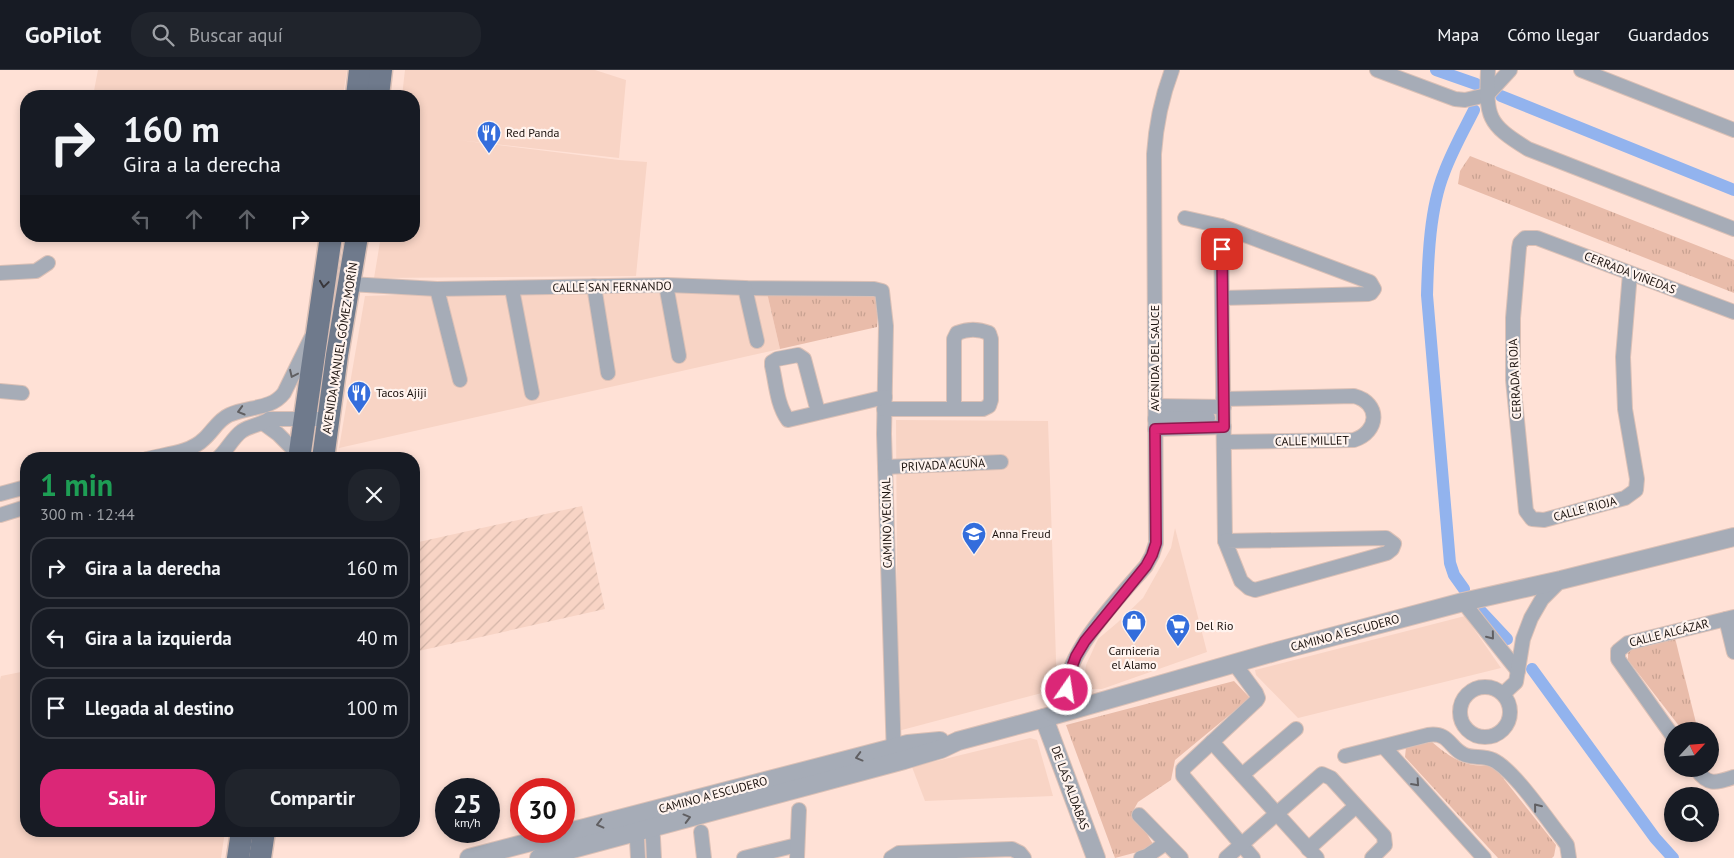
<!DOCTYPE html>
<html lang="es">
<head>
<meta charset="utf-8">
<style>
	body { margin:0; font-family:"PT Sans",sans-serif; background:#20242c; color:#f1f3f6; height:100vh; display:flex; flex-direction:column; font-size:19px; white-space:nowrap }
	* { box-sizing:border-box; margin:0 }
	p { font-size:16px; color:#9ea1a6 }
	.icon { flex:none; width:28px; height:28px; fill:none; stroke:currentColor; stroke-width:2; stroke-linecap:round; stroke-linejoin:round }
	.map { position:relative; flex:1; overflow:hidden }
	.side { position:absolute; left:20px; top:382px; width:400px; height:385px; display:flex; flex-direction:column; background:#171b24; border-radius:20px; box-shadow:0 2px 8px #0003 }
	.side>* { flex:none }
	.guide { position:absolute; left:20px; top:20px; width:400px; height:152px; border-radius:20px; box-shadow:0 2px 8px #0003; background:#171b24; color:#f1f3f6; overflow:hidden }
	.needle { width:32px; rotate:64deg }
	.buttons { position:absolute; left:1664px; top:652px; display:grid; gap:10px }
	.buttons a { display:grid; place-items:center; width:55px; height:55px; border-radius:50%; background:#171b24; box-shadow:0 2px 8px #0003; font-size:25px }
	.speed { position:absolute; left:435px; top:708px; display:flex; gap:10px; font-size:25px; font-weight:700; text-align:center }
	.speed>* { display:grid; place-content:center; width:65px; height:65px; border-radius:50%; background:#171b24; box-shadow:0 2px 8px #0003; line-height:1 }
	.speed small { font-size:12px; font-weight:400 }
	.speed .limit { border:8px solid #d22; background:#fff; color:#111 }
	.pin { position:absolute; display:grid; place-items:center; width:42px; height:42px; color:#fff; margin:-21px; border-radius:10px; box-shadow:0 2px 8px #0006 }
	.me { position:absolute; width:55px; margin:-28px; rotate:13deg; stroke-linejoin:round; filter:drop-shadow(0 0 4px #0008) }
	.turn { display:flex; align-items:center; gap:18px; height:105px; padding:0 20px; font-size:22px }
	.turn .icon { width:65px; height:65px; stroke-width:2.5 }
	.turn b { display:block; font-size:35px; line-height:42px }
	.lanes { display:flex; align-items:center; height:48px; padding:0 20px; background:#0003; justify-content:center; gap:25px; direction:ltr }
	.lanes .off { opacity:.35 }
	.round { display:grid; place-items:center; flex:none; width:52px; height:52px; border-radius:20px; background:#20242c }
	.summary { display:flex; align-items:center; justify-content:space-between; height:85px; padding:0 20px }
	h1 { font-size:30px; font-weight:700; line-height:38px; color:#1e9e55 }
	.cta { display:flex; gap:10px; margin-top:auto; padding:10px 20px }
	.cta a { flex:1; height:58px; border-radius:20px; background:#db2777; color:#fff; font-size:20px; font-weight:700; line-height:58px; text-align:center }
	.cta a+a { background:#20242c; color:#f1f3f6 }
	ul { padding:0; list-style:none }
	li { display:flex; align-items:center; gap:15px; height:62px; margin:0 10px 8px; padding:0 10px; border:2px solid #363941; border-radius:20px }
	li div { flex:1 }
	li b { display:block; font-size:19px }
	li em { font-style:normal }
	header { display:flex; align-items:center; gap:30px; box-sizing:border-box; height:70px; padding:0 25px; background:#171b24; border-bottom:1px solid #363941 }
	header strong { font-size:24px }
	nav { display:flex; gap:28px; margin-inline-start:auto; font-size:18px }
	.search { width:350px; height:45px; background:#20242c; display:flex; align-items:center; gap:12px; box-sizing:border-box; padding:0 18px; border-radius:20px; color:#9ea1a6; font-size:19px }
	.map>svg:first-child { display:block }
	.built { fill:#f8d4c5 }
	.industrial { fill:url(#industrial-furrows) }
	.park { fill:url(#park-tufts) }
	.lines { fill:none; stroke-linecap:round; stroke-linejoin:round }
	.canal { stroke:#92b3ee; stroke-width:12 }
	.minor-casing { stroke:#dbc0b6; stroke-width:16 }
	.tertiary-casing { stroke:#dbc0b6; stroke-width:20 }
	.primary-casing { stroke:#dbc0b6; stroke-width:25 }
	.minor { stroke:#a6acb7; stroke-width:14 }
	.tertiary { stroke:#a6acb7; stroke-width:18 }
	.primary { stroke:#6f7a8c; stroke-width:22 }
	.oneway { stroke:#38363a }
	.oneway2 { stroke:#605f62 }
	.route-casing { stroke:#8e194d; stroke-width:12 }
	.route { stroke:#db2777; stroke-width:9 }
	.labels { text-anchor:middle; stroke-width:4.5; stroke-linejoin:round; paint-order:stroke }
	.poi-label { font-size:12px; fill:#1b120e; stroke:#fff3ee; text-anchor:start }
	.street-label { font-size:12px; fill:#1b120e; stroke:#fff3ee }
</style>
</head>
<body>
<header>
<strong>GoPilot</strong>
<div class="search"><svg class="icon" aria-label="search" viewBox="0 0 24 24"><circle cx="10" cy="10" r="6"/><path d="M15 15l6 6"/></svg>Buscar aquí</div>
<nav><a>Mapa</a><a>Cómo llegar</a><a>Guardados</a></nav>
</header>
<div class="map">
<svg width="1734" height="788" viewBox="0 0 1734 788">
	<defs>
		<pattern id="industrial-furrows" width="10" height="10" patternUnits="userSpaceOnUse" patternTransform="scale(1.25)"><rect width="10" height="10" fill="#f8d4c5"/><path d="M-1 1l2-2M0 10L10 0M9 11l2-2" fill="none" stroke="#d4b5a8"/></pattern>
		<pattern id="park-tufts" width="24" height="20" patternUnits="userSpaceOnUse" patternTransform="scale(1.25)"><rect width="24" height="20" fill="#e9bcaa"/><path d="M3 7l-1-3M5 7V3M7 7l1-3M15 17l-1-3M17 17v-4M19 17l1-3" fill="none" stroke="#c7a191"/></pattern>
	</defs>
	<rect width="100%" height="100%" fill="#ffe1d6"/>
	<g class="built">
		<polygon points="98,0 347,0 343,26 93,26"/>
		<polygon points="405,0 595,0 626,10 619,88 458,70 619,90 647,92 636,206 374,208 381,166 414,166 414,26 402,26"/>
		<polygon points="767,223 780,279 339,378 365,226 430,224"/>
		<polygon points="896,350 1048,351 1057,619 898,661"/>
		<polygon points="1175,458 1207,582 1102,619 1089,619 1084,608 1086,595 1098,569 1117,553 1143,528 1171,478"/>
		<polygon points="1465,546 1501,598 1298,648 1256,605 1255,600"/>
		<polygon points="26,601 26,761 225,761 221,788 0,788 0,610 1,606"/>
		<polygon points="1030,668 1037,670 1053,726 925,731 912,697"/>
	</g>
	<polygon class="industrial" points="582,436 605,539 414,582 414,473"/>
	<g class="park">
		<polygon points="1470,86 1734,190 1734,223 1458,114 1460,101"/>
		<polygon points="878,222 877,257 780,279 767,223"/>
		<polygon points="1675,568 1698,661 1683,661 1628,590 1628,578"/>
		<polygon points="1234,611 1250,628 1175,690 1171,710 1138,732 1133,741 1153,774 1145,780 1115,788 1066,655"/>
		<path d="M1432,672C1449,687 1468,700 1492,694L1556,775L1554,786L1552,788H1498L1405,687L1406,677Z"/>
	</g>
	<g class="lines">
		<g class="canal">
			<polyline points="1436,0 1476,14"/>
			<polyline points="1501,26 1734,120"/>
			<path d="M1464,519L1454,505L1450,493L1427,225C1428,187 1430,138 1444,103C1452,81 1464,60 1474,40"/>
			<polyline points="1478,538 1507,569"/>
			<polyline points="1532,599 1655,768 1673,788"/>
		</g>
		<defs>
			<g id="minor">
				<polyline points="1377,0 1455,29 1465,30 1487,25 1510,0"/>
				<path d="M1488,0C1486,47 1487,54 1528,79L1734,159"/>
				<polyline points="1581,0 1734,60"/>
				<polyline points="1185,148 1221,156 1370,212 1374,219 1371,223 1368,224 1222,228"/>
				<polyline points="1221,156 1225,471"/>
				<polyline points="0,203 36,201 48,193"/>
				<polyline points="1630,203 1623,287 1625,339 1637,409 1636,420 1625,428 1544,450 1532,449 1526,441 1513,310 1513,248 1519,178 1520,173 1525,168 1537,168 1734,242"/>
				<polyline points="349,214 437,219 666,215 745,218 874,219 882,221 886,256 884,364 894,687"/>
				<polyline points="666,215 679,286"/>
				<polyline points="594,216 608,303"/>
				<polyline points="745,218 757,271"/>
				<polyline points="437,219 460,310"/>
				<polyline points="512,219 532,323"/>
				<polyline points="0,321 22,323"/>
				<path d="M1223,329L1354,326C1381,333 1379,362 1354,370L1224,372"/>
				<polyline points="1155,336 1224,337"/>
				<path d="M884,339H983L989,336L991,330V269L989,263C979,259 967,259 957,263L954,269V339"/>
				<path d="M818,342L804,289L798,285L777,289L772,292V296C776,313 777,335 788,350L885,327"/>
				<polyline points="1155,349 1208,348"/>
				<polyline points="263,353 278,364 299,385"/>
				<polyline points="1155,359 1224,357"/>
				<path d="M147,389C166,384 190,383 204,369C213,361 218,350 229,345C248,336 271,340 284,323L311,268"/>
				<path d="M217,389C227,381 232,368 242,361C251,355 261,355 269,349H328"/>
				<polyline points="885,397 1001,392"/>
				<polyline points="0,424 26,417"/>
				<polyline points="0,445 26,437"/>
				<polygon points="1386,468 1394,474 1392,479 1387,483 1255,520 1249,518 1241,511 1225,471"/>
				<polyline points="1463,532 1518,601"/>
				<polyline points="1726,549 1734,582"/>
				<polyline points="1234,593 1256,623 1258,628 1256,631 1183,699 1183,706 1253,788"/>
				<circle cx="1485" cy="642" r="25"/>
				<polyline points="1503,624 1516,612 1523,569 1531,548 1542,529 1561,510"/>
				<path d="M1073,640C1071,634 1068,627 1067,621C1062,586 1124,522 1146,496L1152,485L1156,473L1154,84C1156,54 1161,29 1172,0"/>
				<polyline points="1672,665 1618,589 1618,581 1628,573 1734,547"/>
				<polyline points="1212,672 1317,788"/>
				<polyline points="1384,677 1484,788"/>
				<path d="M1345,686L1428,665C1449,662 1449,677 1463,684C1472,689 1483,685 1493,690C1514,700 1546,748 1562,768L1567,775L1569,788"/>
				<path d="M1696,699C1708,716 1715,713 1734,707"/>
				<polyline points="1242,705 1296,659"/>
				<polyline points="1139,745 1181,788"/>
				<polyline points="652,749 654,788"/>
				<polyline points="636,753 638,788"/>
				<polyline points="701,762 704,788"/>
				<polyline points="1308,779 1356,736"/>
				<polyline points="744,788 797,775"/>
				<polyline points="797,788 799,740"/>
				<polyline points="891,788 899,783 1012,779 1020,783 1024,788"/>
				<polyline points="1141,788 1147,786 1166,773"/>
				<polyline points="1226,788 1322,704 1331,708 1384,766 1385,775 1372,788"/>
			</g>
			<g id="tertiary">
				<polyline points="1044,648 1096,788"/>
				<polyline points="469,788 908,674 940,671"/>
				<polyline points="539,788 904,690 941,679 958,671 1044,648 1278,581 1463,532 1561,510 1734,467"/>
			</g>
			<g id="primary">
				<polyline points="357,26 360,0"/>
				<polyline points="378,26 381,0"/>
				<polyline points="299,389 331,166"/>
				<polyline points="323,389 337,285 357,166"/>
				<polyline points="238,788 242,761"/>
				<polyline points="260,788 264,761"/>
			</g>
		</defs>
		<use href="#minor" class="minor-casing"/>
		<use href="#tertiary" class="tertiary-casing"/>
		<use href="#primary" class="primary-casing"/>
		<use href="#minor" class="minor"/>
		<use href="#tertiary" class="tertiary"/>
		<use href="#primary" class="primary"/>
	</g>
	<defs><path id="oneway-chevron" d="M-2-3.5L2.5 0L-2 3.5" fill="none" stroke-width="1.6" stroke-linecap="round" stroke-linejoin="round" transform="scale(1.25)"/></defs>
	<use class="oneway" href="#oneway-chevron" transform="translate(324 214) rotate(98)"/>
	<g class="oneway2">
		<use href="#oneway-chevron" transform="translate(293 304) rotate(115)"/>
		<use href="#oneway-chevron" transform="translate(241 341) rotate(164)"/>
		<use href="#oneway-chevron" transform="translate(1491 566) rotate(51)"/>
		<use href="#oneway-chevron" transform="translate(859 687) rotate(165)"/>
		<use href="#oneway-chevron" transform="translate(1416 713) rotate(48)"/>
		<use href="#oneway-chevron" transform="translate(1537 737) rotate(-129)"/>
		<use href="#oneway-chevron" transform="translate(687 748) rotate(-15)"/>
		<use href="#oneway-chevron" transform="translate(600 754) rotate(166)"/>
	</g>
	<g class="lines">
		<defs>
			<polyline id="route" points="1067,620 1070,602 1076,586 1085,571 1146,496 1152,485 1156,473 1155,359 1224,357 1222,179"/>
		</defs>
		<use href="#route" class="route-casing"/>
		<use href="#route" class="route"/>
	</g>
	<defs>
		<symbol id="restaurant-pin" viewBox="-11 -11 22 30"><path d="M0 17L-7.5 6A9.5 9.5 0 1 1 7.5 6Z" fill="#336ddc" stroke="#fff3ee"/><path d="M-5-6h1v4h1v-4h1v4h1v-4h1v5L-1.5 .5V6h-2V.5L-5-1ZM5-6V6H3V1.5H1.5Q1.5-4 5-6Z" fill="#fff"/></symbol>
		<symbol id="school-pin" viewBox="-11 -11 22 30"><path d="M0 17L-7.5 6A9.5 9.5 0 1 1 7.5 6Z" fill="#336ddc" stroke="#fff3ee"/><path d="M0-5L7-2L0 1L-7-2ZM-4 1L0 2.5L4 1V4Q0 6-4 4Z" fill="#fff"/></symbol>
		<symbol id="shop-pin" viewBox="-11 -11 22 30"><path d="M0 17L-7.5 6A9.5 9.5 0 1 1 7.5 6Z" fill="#336ddc" stroke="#fff3ee"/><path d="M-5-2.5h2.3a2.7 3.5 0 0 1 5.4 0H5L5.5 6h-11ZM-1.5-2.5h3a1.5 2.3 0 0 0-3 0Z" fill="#fff"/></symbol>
		<symbol id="supermarket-pin" viewBox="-11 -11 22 30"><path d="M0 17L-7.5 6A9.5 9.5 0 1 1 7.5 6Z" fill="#336ddc" stroke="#fff3ee"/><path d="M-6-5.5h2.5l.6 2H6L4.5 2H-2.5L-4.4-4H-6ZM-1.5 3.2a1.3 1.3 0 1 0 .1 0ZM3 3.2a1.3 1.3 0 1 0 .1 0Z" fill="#fff"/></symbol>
	</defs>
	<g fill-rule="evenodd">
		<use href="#restaurant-pin" x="475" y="49" width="28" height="38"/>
		<use href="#restaurant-pin" x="345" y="309" width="28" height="38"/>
		<use href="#school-pin" x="960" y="450" width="28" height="38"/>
		<use href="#shop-pin" x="1120" y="538" width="28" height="38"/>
		<use href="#supermarket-pin" x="1164" y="542" width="28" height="38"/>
	</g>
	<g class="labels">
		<g class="poi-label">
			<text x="506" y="67">Red Panda</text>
			<text x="376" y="327">Tacos Ajiji</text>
			<text x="992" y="468">Anna Freud</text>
			<text x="1196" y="560">Del Rio</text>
			<text x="1134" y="585" text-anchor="middle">Carniceria<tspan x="1134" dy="14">el Alamo</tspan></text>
		</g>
		<g class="street-label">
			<text transform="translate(1630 203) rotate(21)" y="4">CERRADA VIÑEDAS</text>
			<text transform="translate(612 217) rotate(-1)" y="4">CALLE SAN FERNANDO</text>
			<text transform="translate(340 278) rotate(-81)" y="4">AVENIDA MANUEL GÓMEZ MORÍN</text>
			<text transform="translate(1155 288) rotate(-90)" y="4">AVENIDA DEL SAUCE</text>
			<text transform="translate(1515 309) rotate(-93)" y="4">CERRADA RIOJA</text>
			<text transform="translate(1312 371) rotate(-1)" y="4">CALLE MILLET</text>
			<text transform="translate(943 395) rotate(-3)" y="4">PRIVADA ACUÑA</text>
			<text transform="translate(1585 439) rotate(-15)" y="4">CALLE RIOJA</text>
			<text transform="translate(887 453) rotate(-91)" y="4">CAMINO VECINAL</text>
			<text transform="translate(1345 563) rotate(-15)" y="4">CAMINO A ESCUDERO</text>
			<text transform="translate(1669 563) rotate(-14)" y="4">CALLE ALCÁZAR</text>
			<text transform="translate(1070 718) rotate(70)" y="4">DE LAS ALDABAS</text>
			<text transform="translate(713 725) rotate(-15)" y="4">CAMINO A ESCUDERO</text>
		</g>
	</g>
</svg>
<div class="buttons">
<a><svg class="needle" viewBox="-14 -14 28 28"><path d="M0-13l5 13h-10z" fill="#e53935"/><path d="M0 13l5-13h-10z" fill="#9ea1a6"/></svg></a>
<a><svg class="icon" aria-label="search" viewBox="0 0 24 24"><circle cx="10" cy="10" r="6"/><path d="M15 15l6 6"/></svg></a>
</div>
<div class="speed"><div>25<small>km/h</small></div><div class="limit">30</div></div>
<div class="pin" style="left:1222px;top:179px;background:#d93025"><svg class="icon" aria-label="arrive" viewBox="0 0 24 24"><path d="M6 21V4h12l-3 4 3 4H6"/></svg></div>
<svg class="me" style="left:1067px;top:620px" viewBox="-20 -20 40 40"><circle r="17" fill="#db2777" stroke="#fff" stroke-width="3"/><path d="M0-11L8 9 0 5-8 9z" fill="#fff"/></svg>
<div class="guide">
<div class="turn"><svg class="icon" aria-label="right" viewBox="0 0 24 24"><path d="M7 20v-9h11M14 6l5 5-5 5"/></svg><div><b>160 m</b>Gira a la derecha</div></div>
<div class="lanes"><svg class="icon off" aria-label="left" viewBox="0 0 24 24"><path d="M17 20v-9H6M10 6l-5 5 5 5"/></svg><svg class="icon off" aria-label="ahead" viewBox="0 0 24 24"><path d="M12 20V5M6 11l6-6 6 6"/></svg><svg class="icon off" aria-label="ahead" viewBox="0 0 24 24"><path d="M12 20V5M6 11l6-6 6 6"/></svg><svg class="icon" aria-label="right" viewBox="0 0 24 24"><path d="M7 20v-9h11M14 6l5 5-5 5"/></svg></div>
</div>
<section class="side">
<div class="summary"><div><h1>1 min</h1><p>300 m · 12:44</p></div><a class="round"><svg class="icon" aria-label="close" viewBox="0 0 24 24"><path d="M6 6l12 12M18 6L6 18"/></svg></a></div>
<ul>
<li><svg class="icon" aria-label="right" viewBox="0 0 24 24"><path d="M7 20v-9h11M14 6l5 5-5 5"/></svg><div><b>Gira a la derecha</b></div><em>160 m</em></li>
<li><svg class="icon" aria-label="left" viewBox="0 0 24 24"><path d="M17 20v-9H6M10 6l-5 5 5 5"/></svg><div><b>Gira a la izquierda</b></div><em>40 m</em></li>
<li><svg class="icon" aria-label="arrive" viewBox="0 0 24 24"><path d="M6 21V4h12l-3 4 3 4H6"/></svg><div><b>Llegada al destino</b></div><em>100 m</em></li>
</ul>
<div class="cta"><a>Salir</a><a>Compartir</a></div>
</section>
</div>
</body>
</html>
